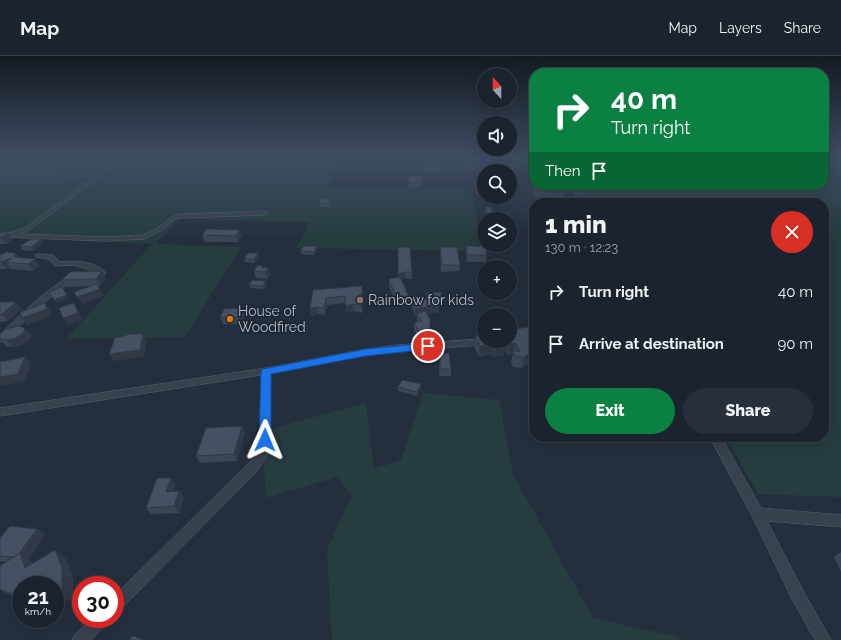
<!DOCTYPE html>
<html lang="en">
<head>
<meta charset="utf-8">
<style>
	body { margin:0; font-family:Raleway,sans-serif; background:#282f3a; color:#f1f3f6; height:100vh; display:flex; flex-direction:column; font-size:15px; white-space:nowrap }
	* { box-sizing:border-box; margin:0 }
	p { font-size:13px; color:#a0a4aa }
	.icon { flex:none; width:22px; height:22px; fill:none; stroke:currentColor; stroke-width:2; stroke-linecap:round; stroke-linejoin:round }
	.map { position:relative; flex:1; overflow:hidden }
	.details { position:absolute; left:529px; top:142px; width:300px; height:244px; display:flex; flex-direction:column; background:#1b232e; border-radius:16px; box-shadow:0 4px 16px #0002,0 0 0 1px #39404a }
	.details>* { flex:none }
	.banner { position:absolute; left:529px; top:12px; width:300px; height:122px; border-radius:16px; box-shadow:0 4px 16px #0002,0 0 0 1px #39404a; background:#0b8043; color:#fff; overflow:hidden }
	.needle { width:26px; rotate:339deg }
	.controls { position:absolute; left:477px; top:12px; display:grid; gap:8px }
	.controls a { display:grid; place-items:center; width:40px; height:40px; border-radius:50%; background:#1b232e; box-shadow:0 4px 16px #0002,0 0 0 1px #39404a; font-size:20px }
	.speed { position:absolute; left:12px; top:520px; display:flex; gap:8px; font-size:20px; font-weight:700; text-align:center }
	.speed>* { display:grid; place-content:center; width:52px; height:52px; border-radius:50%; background:#1b232e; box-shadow:0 4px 16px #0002,0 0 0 1px #39404a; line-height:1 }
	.speed small { font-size:10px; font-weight:400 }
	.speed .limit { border:6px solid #d22; background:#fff; color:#111 }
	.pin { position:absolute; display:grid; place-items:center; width:34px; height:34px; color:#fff; margin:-17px; border:2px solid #fff; border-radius:50%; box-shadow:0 1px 4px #0007 }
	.me { position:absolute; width:44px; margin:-22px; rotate:1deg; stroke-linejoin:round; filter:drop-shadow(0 0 3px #0008) }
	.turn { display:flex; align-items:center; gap:14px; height:84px; padding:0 16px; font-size:18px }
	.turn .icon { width:52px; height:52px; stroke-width:2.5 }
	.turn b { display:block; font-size:28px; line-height:34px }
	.then { display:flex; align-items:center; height:38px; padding:0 16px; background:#0003; gap:8px; font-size:15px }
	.round { display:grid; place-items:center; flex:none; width:42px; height:42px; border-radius:21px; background:#282f3a }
	.headline { display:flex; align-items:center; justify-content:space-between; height:68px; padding:0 16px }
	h1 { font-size:24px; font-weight:800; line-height:30px }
	.action { display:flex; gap:8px; margin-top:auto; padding:8px 16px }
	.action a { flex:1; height:46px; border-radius:24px; background:#0b8043; color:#fff; font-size:16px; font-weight:800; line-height:46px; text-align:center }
	.action a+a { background:#282f3a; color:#f1f3f6 }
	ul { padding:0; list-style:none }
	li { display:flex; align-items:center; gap:12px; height:52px; padding:0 16px }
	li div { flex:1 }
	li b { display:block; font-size:15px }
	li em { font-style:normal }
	header { display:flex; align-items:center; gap:24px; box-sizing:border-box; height:56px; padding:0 20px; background:#1b232e; border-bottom:1px solid #39404a }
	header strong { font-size:19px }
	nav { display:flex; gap:22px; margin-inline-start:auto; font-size:14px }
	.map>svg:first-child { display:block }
	.green { fill:#263c3f }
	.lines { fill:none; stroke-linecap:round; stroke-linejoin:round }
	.minor-casing { stroke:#565f6c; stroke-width:1 }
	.minor { fill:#38414e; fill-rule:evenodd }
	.wall { fill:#3b4654 }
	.shaded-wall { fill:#303945 }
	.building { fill:#455162; stroke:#303945 }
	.route { fill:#1a73e8; stroke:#114b97 }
	.education-dot { fill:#8d6e63; stroke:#1d2633; stroke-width:1.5 }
	.food-dot { fill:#e8710a; stroke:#1d2633; stroke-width:1.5 }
	.labels { text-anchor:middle; stroke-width:3.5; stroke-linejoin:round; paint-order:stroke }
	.poi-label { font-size:14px; fill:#b4bcc9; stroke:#1d2633; text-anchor:start }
</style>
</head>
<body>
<header>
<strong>Map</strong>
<nav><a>Map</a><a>Layers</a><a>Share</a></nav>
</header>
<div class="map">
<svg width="841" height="584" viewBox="0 0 841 584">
	<rect width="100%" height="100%" fill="#242f3e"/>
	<g class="green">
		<polygon points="0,101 337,101 328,132 471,133 483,195 296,192 310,166 179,163 156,188 241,191 185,281 66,283 152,188 23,182 23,177 0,177"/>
		<polygon points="824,106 841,107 841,441 758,438 726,381 824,381 824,147 587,147 576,129 824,129"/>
		<polygon points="423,337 499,344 513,418 593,562 679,581 680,584 332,584 327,493 352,440 337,421 266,442 262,375 366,347 374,413 401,404"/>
	</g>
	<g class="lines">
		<defs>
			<g id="minor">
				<polygon points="122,101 127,101 29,174 20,178 106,181 143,179 158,172 171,161 180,158 265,155 268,157 265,159 180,162 175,163 162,174 144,183 106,185 0,181 0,177 10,177 25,172 95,120 0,119 0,115 100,117"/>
				<polygon points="570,129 576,129 586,147 580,147"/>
				<path d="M38,198L53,199L60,206C75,204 95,205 106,217L101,221L91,222V218L97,217L75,209L55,210L48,203L36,201V199Z"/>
				<polygon points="70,219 76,219 77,221 46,245 3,285 0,286 0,278 40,241"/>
				<polygon points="484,283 484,285 501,285 497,288 397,295 366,299 271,317 270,383 268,397 258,414 120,554 115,556 115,539 250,406 257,396 260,383 261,319 0,360 0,352 266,312 366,293 397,289"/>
				<polygon points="710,381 721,381 761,452 841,459 841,471 767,465 802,533 831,584 815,584 792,543 753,462"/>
				<polygon points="91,563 108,563 106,568 91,584 72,584 75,579"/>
			</g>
		</defs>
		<use href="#minor" class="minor-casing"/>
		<use href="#minor" class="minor"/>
	</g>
	<g class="wall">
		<polygon points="467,101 482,105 481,111 468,111 467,107"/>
		<rect x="824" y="101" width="17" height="3"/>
		<polygon points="442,103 441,116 424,116 424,111"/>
		<polygon points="532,104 534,104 534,114 532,114 531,109"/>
		<polygon points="494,113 511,113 514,120 513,125 510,125 510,115 494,115"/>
		<polygon points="423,120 422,131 409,132 408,126"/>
		<polygon points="476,128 484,129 484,140 476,139"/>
		<polygon points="534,130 565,136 563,142 535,141 533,136"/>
		<polygon points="329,142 330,145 329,151 319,151 319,148"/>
		<polygon points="485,151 493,157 493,160 487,160 485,154"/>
		<polygon points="510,175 512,179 512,183 510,183"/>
		<polygon points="0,177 12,184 6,188 0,188"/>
		<polygon points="202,179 242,180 238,186 205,186"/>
		<polygon points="44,187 33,195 22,194 20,190"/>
		<polygon points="466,190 487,199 486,206 467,206 466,197"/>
		<polygon points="398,191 412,216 412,223 405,222 402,224 409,241 409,248 397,250 389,230 389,223 398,221"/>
		<polygon points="440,191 460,209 459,215 441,216 440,197"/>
		<polygon points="317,194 314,199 301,198 300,195"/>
		<polygon points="15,197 19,201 40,210 33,215 11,213 10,212 6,213 0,213 0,198"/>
		<polygon points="258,197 259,201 255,207 245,206 244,203"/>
		<polygon points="263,212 270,218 267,223 256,222 254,215"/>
		<polygon points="106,222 100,230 98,230 104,240 82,248 89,230 66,231 62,224"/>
		<polygon points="267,228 264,233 250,232 249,229"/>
		<polygon points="313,234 363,237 362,257 354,255 347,257 345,247 327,249 325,259 318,258 311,260"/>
		<polygon points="426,237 442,244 442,248 438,248 439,256 427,258 429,282 421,285 414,274 414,267 418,266 417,265 417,260 415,260 412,251 412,244 427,242"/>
		<polygon points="0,246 16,246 21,253 8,265 0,266"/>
		<polygon points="245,259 241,268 223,268 220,261"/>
		<polygon points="534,270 534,304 522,312 514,311 511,307 513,298 507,299 506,296 504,296 504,299 494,301 493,298 479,301 474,290 475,280"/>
		<polygon points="31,279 29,284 22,289 13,291 6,290 0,283"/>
		<polygon points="440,298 451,313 451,320 439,320"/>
		<polygon points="398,331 421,332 417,340 398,335"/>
		<polygon points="242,370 245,377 237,405 200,407 196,400"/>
		<polygon points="176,428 173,435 179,435 184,442 179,457 151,458 146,452"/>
		<polygon points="37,473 45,479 28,503 33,507 66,503 73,520 73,541 58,548 58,562 21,529 21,544 0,534 0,510 6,506 0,505 0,482"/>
		<polygon points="841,496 841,516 834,501"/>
	</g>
	<g class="shaded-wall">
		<polygon points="240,174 242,180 238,186 236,180"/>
		<polygon points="7,177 12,184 6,188 1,182"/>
		<polygon points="42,183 44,187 33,195 31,191"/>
		<polygon points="316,190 317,194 314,199 314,196"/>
		<polygon points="15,197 20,203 14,201"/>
		<polygon points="258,197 259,201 255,207 254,203"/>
		<polygon points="12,202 6,206 10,212 6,213 1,206"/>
		<polygon points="36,203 40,210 33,215 28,208"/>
		<polygon points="268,211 270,218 267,223 265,216"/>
		<polygon points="102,215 106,222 100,230 96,223"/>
		<polygon points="405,216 405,222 398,225 398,218"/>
		<polygon points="266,225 267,228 264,233 263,230"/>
		<polygon points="362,230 363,237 362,257"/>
		<polygon points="100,233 104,240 82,248 77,241"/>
		<polygon points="67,239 69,242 56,247 54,244"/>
		<polygon points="409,241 409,248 397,250 397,243"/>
		<polygon points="326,242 327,249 325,259 324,252"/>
		<polygon points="16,246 21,253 8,265 2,258"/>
		<polygon points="45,247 50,254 52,260 27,269 22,262"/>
		<polygon points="74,247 78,254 83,264 68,269 63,262"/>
		<polygon points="353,248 354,255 347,257 346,250"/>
		<polygon points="439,249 439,256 418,259 417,258 417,260 415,260 415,253"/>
		<polygon points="317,251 318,258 311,260 310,253"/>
		<polygon points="243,252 245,259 241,268 239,261"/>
		<polygon points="430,270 429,282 421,285 421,278"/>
		<polygon points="25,272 31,279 29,284 22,289 13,291 7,284"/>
		<polygon points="143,278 147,285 144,301 113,305 109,298"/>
		<polygon points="508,285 506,296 504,296 504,299 494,301 496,290 504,286"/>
		<polygon points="515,287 513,298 507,299 509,288"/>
		<polygon points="494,288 493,298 479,301 480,290"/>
		<polygon points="534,295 534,304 522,312 524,301"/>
		<polygon points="25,301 31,308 25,325 0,330 0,321"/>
		<polygon points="421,328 421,332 417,340 417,336"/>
		<polygon points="242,370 245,377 237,405 234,398"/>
		<polygon points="171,422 176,428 170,443 166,436"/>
		<polygon points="179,435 184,442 179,457 174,450"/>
		<polygon points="37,473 45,479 28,503 33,507 38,521 25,512 16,502"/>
		<polygon points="55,494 66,503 73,520 73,541 58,548 58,562 55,562"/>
		<polygon points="26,563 52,563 34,567"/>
	</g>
	<g class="building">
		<polygon points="467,101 480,101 482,105 468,105"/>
		<polygon points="425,103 442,103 441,110 424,111"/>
		<polygon points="532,104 534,104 534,109 533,109"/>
		<polygon points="494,113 511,113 514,120 510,120 510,115 495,115"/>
		<polygon points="409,120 423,120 422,126 408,126"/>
		<polygon points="476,128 484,129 484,134 476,133"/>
		<polygon points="534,130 563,131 565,136 536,135"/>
		<polygon points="320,142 329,142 328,147 319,148"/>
		<polygon points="485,151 491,151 493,157 487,157"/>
		<polygon points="207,173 240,174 236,180 202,179"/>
		<polygon points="510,175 511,175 512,179 510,179"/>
		<polygon points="0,177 7,177 1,182 0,182"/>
		<polygon points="31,183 42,183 31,191 20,190"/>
		<polygon points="303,190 316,190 314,196 300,195"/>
		<polygon points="466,190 485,190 487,199 468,199"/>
		<polygon points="398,191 410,191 412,216 405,216 398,218"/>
		<polygon points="440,191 457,191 460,209 442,209"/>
		<polygon points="7,196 15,197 14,201 36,203 28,208 6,206 12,202 1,206 0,206 0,199"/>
		<polygon points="248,197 258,197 254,203 244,203"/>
		<polygon points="262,209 262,212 268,211 265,216 254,215 257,210"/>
		<polygon points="102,215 96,223 62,224 70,216"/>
		<polygon points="400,221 409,241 397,243 389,223"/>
		<polygon points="252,224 266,225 263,230 249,229"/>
		<polygon points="96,228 100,233 77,241 74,236"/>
		<polygon points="362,230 362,250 353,248 346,250 345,240 326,242 324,252 317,251 310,253 313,234"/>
		<polygon points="62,231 67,239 54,244 49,236"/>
		<polygon points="441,236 442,244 437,245 435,241 427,242 426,237"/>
		<polygon points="435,241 439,249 415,253 412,244"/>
		<polygon points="0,246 16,246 2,258 0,259"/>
		<polygon points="45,247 47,253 22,262 20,256"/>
		<polygon points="74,247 78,257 63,262 59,252"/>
		<polygon points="243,252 239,261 220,261 224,253"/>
		<polygon points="425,255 430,263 430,275 421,278 414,267 422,265 417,258"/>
		<polygon points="18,270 25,272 23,277 16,282 7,284 0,283 0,278 6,273"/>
		<polygon points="534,270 534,295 524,301 516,300 513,296 520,295 515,287 509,288 508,285 510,285 510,274"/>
		<polygon points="130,278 143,278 140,294 109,298 115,282"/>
		<polygon points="484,278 484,285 507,285 504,286 506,289 496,290 494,288 480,290 475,280"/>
		<polygon points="449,297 451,313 440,313 440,298"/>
		<polygon points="25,301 18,318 0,321 0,306"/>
		<polygon points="402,324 421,328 417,336 398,331"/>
		<polygon points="242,370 234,398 196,400 206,372"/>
		<polygon points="157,422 171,422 166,436 179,435 174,450 146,452"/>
		<polygon points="10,470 37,473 18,499 13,501 0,500 0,482"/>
		<polygon points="55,494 62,511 62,532 55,535 55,529 21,529 21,542 0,533 0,510 20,497 25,512"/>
		<polygon points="133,580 143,584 129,584"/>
	</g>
	<linearGradient id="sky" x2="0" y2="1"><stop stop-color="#141a22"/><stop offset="0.55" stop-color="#3f4d63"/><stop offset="1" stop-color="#3f4d63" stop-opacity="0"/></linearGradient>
	<rect width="841" height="183" fill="url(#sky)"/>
	<polygon class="route" points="428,287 431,288 432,290 431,293 366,300 271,318 271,384 269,387 265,388 261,387 259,384 261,315 263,313 366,293"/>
	<circle class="education-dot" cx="360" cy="244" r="4"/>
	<circle class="food-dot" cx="230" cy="263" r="4"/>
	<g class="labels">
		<g class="poi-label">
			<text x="368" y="249">Rainbow for kids</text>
			<text x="238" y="260">House of<tspan x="238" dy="16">Woodfired</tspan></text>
		</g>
	</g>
</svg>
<div class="controls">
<a><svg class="needle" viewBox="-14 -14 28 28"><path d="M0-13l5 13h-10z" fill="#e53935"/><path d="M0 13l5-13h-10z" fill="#a0a4aa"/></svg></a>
<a><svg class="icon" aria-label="sound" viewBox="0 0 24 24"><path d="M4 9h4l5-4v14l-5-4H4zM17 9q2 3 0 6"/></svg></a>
<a><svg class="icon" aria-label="search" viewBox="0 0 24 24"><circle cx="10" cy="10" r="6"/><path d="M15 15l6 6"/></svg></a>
<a><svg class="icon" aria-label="layers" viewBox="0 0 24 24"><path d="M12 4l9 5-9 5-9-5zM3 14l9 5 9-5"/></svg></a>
<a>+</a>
<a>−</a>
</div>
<div class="speed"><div>21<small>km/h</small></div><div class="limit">30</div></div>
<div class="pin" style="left:428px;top:290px;background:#d93025"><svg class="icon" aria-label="arrive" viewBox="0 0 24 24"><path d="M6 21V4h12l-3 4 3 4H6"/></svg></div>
<svg class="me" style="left:265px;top:384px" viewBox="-20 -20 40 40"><path d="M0-17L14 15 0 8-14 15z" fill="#1a73e8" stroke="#fff" stroke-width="4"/></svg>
<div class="banner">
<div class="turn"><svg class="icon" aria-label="right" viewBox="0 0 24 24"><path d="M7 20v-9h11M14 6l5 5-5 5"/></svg><div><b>40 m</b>Turn right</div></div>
<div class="then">Then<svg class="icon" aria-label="arrive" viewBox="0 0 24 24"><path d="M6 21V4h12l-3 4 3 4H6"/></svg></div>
</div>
<section class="details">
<div class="headline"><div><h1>1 min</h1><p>130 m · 12:23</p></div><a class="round" style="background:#d93025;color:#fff"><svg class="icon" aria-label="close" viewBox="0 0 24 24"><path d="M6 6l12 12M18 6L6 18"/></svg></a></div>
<ul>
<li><svg class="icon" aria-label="right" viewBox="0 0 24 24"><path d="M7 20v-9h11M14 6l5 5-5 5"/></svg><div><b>Turn right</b></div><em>40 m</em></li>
<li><svg class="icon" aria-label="arrive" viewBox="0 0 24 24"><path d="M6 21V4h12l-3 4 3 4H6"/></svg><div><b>Arrive at destination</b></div><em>90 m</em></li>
</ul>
<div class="action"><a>Exit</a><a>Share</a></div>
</section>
</div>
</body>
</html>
